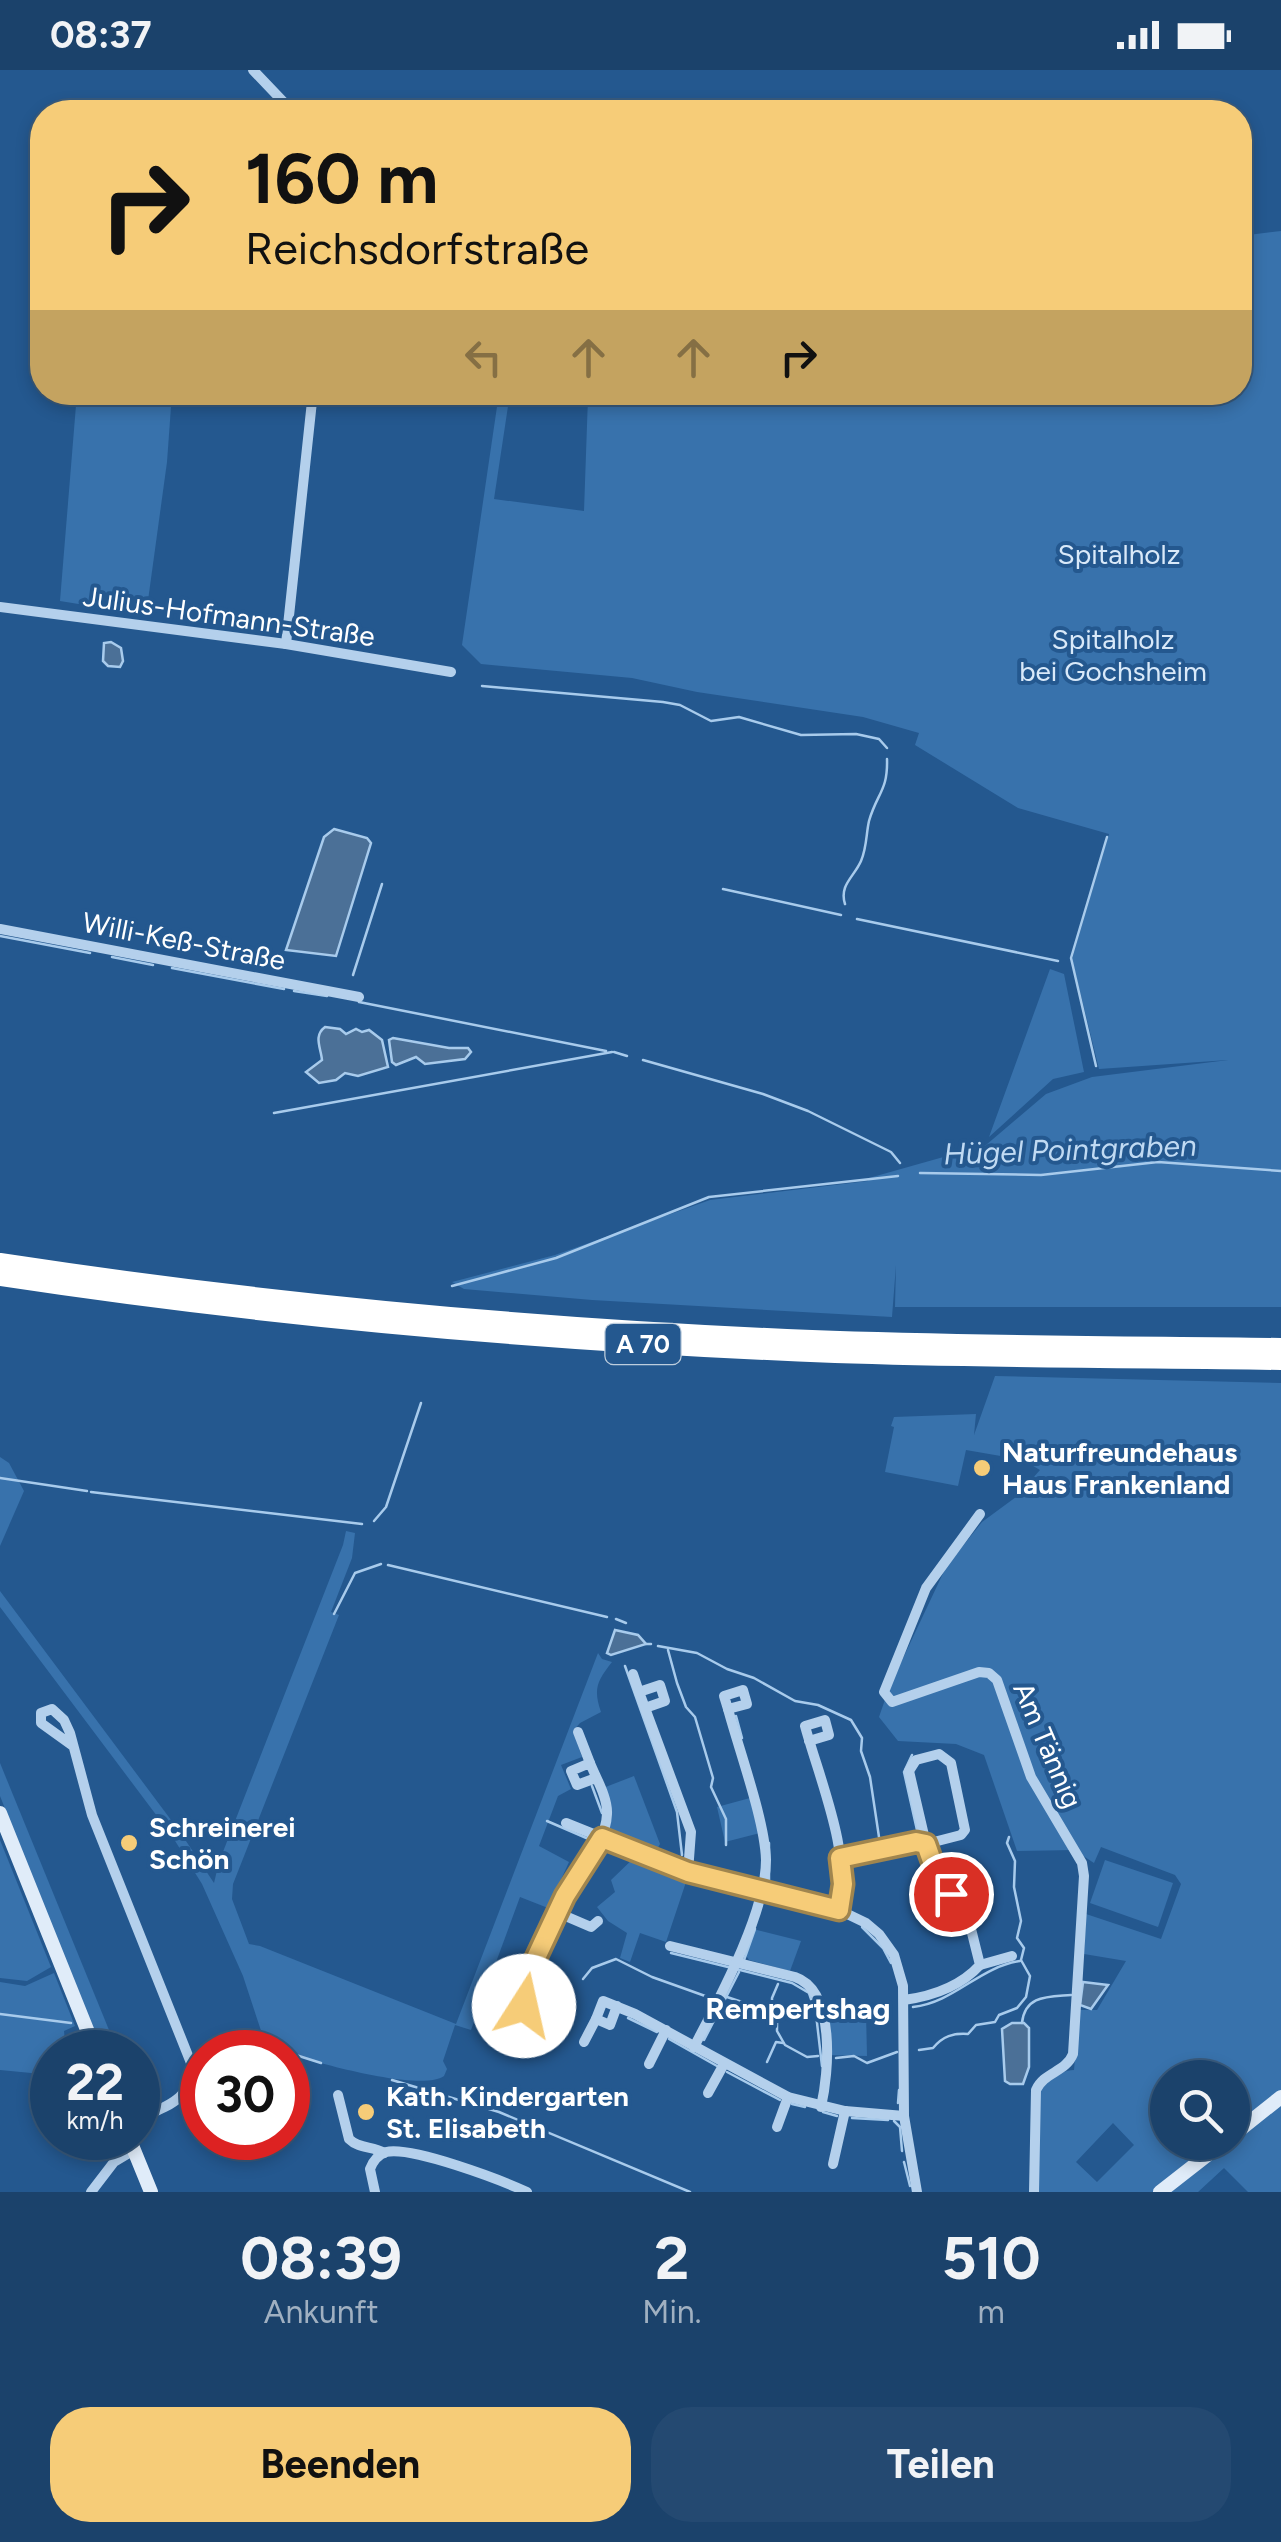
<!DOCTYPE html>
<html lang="de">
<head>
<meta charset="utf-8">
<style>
	body { margin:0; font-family:Figtree,sans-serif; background:#244971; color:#f1f3f6; height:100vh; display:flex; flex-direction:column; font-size:38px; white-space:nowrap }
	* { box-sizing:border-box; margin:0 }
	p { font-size:32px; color:#a0b0c1 }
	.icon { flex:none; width:55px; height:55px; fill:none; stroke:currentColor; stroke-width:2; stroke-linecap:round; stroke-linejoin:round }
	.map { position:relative; height:2122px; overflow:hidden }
	.sheet { display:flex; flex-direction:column; background:#1b426b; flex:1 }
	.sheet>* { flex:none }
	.banner { position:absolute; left:30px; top:30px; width:1222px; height:305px; border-radius:40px; box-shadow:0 5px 15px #0003,0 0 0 2px #395b7e; background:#f6cc78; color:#111; overflow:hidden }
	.buttons { position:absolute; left:1150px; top:1990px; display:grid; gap:20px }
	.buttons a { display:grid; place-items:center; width:100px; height:100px; border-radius:50%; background:#1b426b; box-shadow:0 5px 15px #0003,0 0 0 2px #395b7e; font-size:50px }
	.speed { position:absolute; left:30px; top:1960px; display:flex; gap:20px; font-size:50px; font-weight:700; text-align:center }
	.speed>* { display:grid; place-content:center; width:130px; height:130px; border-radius:50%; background:#1b426b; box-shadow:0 5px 15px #0003,0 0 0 2px #395b7e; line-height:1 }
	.speed small { font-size:25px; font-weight:400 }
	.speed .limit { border:15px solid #d22; background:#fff; color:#111 }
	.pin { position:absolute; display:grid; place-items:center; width:85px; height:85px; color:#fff; margin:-42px; border:5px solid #fff; border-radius:50%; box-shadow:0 2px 10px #0007 }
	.me { position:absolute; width:110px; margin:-55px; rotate:10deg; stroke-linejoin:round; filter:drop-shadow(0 0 8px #0008) }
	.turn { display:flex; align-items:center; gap:35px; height:210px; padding:0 50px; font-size:45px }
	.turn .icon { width:130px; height:130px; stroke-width:2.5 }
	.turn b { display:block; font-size:70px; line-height:85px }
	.lanes { display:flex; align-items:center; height:95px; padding:0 50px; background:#0003; justify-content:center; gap:50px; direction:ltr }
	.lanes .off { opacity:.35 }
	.eta { display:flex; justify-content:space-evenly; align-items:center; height:170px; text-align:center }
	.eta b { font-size:60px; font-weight:700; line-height:70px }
	.action { display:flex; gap:20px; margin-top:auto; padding:20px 50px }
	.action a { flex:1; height:115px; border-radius:40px; background:#f6cc78; color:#111; font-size:40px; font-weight:700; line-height:115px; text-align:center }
	.action a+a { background:#244971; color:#f1f3f6 }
	.status { display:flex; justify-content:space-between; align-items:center; height:70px; padding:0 50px; background:#1b426b; direction:ltr }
	.status svg { height:28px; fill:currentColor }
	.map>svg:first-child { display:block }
	.green { fill:#3872ac; fill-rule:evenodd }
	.water { fill:#4b7097; stroke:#a8cbec; stroke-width:2.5 }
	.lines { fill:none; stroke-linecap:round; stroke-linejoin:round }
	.stream { stroke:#a8cbec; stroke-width:2.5 }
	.street { stroke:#b4d0ec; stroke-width:10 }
	.secondary { stroke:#e0ecf9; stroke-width:14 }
	.highway { stroke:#fff; stroke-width:18 }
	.route-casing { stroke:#a0854e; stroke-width:25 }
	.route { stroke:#f6cc78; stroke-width:18 }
	.poi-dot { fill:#f6cc78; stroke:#24588f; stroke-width:4 }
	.labels { text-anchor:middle; stroke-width:8; stroke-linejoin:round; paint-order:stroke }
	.shield { fill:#24588f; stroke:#bdcddd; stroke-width:2.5 }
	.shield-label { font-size:25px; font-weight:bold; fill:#fff }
	.park-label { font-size:28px; fill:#d9e9f9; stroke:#24588f }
	.street-label { font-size:28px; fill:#fff; stroke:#24588f }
	.poi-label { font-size:28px; font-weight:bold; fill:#fff; stroke:#24588f; text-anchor:start }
	.water-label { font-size:30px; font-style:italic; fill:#c0daf3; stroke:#24588f }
	.neighbourhood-label { font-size:30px; font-weight:bold; fill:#fff; stroke:#24588f }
</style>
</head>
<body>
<div class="status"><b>08:37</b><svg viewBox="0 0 49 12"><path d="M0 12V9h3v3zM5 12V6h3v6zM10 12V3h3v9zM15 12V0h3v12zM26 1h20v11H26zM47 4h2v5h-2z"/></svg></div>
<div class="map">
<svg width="1281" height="2122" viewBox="0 0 1281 2122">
	<rect width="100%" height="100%" fill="#24588f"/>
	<g class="green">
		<polygon points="1281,161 1281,1237 895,1237 896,1195 892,1247 592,1230 464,1219 452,1212 555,1185 710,1130 868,1111 869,1108 986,1075 1046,1024 1092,1007 1228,990 1099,999 1072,889 1109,764 1018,738 915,675 919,663 863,647 697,622 632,608 481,594 462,575 499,323 510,323 494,429 584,441 588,327 559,323 885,322 970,327 999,322 1240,322 1240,166"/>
		<polygon points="77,323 172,323 167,392 146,545 60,531"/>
		<polygon points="1050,899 1064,904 1084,1002 1053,1009 989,1067"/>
		<path d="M995,1306L1281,1313V2122H1248L1224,2098L1198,2122H1035L1038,2025C1044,2011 1058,2001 1074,2000L1079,1940H1097L1126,1891L1084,1884L1086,1844L1161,1869L1181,1814L1175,1805L1101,1777L1094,1793L1074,1780L1017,1781L984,1685L956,1674L898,1671L879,1647L889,1618L946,1497L982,1452L1016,1427L1040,1400L1023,1390L966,1380L958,1416L885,1402L894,1357L891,1356L894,1347L976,1344L974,1365ZM1168,2008H1232V2072H1168ZM1113,2053L1134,2075L1097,2112L1076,2092Z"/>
		<polygon points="0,1387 9,1393 24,1421 0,1476"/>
		<path d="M346,1461L355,1463L352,1488L331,1542L339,1545L233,1814L232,1829L249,1874L260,1876L456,1954L598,1583L602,1589L612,1592C597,1611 593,1619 601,1642L580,1653L573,1661L582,1687L561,1695L571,1719L558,1726L539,1776L569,1792L548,1838L520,1827L471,1960L455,1955L443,1991L447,1999L444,2006C419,2023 307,1990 277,1980L268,1982L243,1906L202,1814L172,1766L0,1537V1521L180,1762L214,1813L219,1792L343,1475Z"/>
		<polygon points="0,1693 118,1982 102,1982 0,1726"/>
		<polygon points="634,1706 660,1774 656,1781 608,1761 603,1718"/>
		<polygon points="750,1728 760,1763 725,1772 717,1737"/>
		<polygon points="0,1770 51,1897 27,1911 0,1908"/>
		<polygon points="637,1785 689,1803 666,1872 640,1863 630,1892 620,1888 627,1863 608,1851 597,1837 615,1822 611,1810"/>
		<polygon points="1105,1790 1173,1813 1158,1857 1090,1833"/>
		<polygon points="753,1859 801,1871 790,1901 749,1890 745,1884"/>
		<polygon points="531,1899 568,1932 547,1958 526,1937 517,1917"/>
		<polygon points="54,1903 75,1956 64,1961 66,1982 52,1982 52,2005 0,2000 0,1912 25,1916"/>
		<polygon points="866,1943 867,1986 826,1985 824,1947"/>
	</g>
	<g class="water">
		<polygon points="111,572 121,578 123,591 120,597 108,596 103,591 104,573"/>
		<polygon points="334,759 367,768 371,773 336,886 286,880 324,767"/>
		<path d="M325,957L340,959L346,964L356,959L362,962L369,960L382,970L388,997L358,1006L345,1003L336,1010L319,1013L306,1002L322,990C321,978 313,966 325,957Z"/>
		<polygon points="393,968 449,978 468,978 471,982 465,989 425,994 416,987 396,995 392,992 389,970"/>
		<polygon points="615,1560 638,1565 646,1574 611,1585 607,1583"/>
		<polygon points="1083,1912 1108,1915 1091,1939 1080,1935"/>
		<polygon points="1012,1953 1024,1953 1029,1958 1029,1997 1023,2014 1010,2014 1005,2011 1002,1959"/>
	</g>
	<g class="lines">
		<g class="stream">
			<polyline points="482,616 663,632 680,635 711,651 739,647 801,665 856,664 879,669 887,678"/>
			<polyline points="723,819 841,845"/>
			<path d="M845,834C839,815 854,807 861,791C867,777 866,764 869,751C877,723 888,721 887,689"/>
			<polyline points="857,849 1058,891"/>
			<polyline points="0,866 90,883"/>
			<polyline points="112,887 153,895"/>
			<polyline points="172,898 284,919"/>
			<polyline points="353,905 382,814"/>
			<polyline points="294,921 327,926"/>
			<polyline points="359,932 606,981"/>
			<polyline points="614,982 627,986"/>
			<polyline points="643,990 763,1024 808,1041 891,1082 900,1093"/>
			<polyline points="1096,996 1071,888 1107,767"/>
			<polyline points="274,1043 612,982"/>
			<polyline points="920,1103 1041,1105 1158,1092 1281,1101"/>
			<polyline points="452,1216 556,1188 709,1127 898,1106"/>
			<polyline points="0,1408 87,1421"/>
			<polyline points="91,1422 362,1454"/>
			<polyline points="374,1451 386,1437 421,1333"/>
			<polyline points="388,1495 607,1547"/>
			<polyline points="334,1544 355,1503 381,1494"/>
			<polyline points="616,1549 626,1553"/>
			<polyline points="646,1574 651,1574"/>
			<polyline points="658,1576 697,1583 727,1599 754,1608 795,1631 818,1635 851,1650 862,1668 861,1681 870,1707 879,1767"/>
			<polyline points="668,1580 677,1613 686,1637 695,1647 713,1708 711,1717 726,1749 726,1775"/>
			<polyline points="625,1596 677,1742 682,1785"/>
			<polyline points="736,1646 742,1668"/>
			<polyline points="912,1685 904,1702 917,1760"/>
			<polyline points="592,1716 602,1743"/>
			<polyline points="547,1751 591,1770"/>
			<polyline points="769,1773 769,1813"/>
			<polyline points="849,1815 848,1794 921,1778 934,1814 953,1835"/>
			<polyline points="763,1829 834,1846"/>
			<polyline points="566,1839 603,1776 677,1805 755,1827"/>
			<polyline points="862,1857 883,1878 891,1893"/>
			<polyline points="671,1883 728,1897"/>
			<polyline points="744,1890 755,1859"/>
			<polyline points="736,1899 792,1913 809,1923 816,1944 822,1996"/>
			<polyline points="583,1909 592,1898 616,1889 652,1907 708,1927"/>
			<polyline points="727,1927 772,1942 777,1949 777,1961 785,1975 807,1987 818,1986"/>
			<polyline points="535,1932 526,1923 525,1916 540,1897 562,1850"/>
			<path d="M913,1937C955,1932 979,1897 1020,1891"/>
			<polyline points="772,1941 772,1928 778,1914"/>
			<polyline points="0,1944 71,1953"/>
			<polyline points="628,1948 657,1962"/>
			<path d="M1022,1953C1025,1925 1048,1927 1071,1925"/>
			<polyline points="669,1969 717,1996"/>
			<polyline points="704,1970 739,1902"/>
			<polyline points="280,1980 321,1993"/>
			<path d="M919,1980L933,1978C943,1966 953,1963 968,1964L976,1955L995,1952L999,1945L1017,1938L1026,1927L1030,1906L1021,1890L1024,1878L1017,1868L1021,1851L1014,1817L1015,1791L1007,1773L1009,1767"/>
			<polyline points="836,1988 854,1986 867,1993 897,1982"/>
			<polyline points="767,1992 776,1972 783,1973"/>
			<polyline points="727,2002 780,2030"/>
			<polyline points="392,2010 499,2042 690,2122"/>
			<polyline points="898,2033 899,2020"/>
			<polyline points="792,2034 805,2037"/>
			<polyline points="823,2042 837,2046"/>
			<polyline points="852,2048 888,2050"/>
			<polyline points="894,2051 900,2057 902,2081"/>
			<polyline points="904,2092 910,2116"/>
		</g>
		<g class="street">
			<polyline points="253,0 293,42"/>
			<polyline points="0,537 286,574 451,602"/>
			<polyline points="286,574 313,322"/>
			<polyline points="0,859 359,927"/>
			<path d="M980,1444L926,1518L884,1622L892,1632L979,1602L989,1603L997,1610L1031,1707L1082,1793L1084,1806L1073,1984C1066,2002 1044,2002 1036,2020L1034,2122"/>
			<polyline points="633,1604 639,1622"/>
			<polygon points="660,1615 665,1631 645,1638 639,1622"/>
			<polygon points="743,1620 747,1634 728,1639 724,1626"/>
			<polyline points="645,1638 691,1762 688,1802"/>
			<polyline points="578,1662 590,1693"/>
			<path d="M809,1671L829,1665L825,1650L805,1656C820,1711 852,1784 839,1840"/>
			<path d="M73,1676L41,1653V1643L52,1639L64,1650L70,1663L92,1745L191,1993C195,2029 165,2037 138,2049"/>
			<polygon points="939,1684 951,1693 965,1760 961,1765 926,1774 909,1701 916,1690"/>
			<polyline points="566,1753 688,1802 839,1840 866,1853 879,1864 894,1885 903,1916 904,2046 917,2122"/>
			<path d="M840,1789L916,1772L926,1774L939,1811L967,1843L980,1895C960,1917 933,1926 904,1930"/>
			<polyline points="556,1842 591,1857 598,1851"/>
			<path d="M670,1876L795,1907C836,1921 829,2002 821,2037"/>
			<polyline points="980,1895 1012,1886"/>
			<path d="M514,1919C539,1891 547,1858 565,1825C579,1800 606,1774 607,1744C608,1728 596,1708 590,1693L571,1701L577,1715L596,1708"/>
			<polygon points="514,1919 527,1933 516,1944 502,1931"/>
			<polyline points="617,1936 610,1955 596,1949 603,1931 635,1944 788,2027 845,2041 904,2046"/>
			<polyline points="584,1972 596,1949"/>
			<path d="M694,1977C719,1929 766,1843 766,1790C765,1751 739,1680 728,1639"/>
			<polyline points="649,1994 666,1960"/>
			<polyline points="708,2023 724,1994"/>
			<polyline points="183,2025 202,2028"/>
			<path d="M338,2025L349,2069C359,2079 373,2076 384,2083"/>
			<polyline points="777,2057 788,2027"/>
			<polyline points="833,2094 845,2041"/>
			<polyline points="91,2122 114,2092 134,2080"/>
			<path d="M375,2122L370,2099C373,2091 377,2085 386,2082C412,2076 501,2110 527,2122"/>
		</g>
		<g class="secondary">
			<polyline points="0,1743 96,1982"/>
			<polyline points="1232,2066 1281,2027"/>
			<polyline points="129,2068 151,2122"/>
			<polyline points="1160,2122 1224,2072"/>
		</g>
		<g class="highway">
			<path d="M0,1192C269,1233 541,1258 812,1269C969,1275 1125,1275 1281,1277"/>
			<path d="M0,1207C276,1249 556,1273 835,1284C984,1289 1132,1289 1281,1291"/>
		</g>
	</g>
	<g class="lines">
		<defs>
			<polyline id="route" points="524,1936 527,1933 514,1920 534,1892 565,1826 602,1768 688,1802 839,1840 843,1814 840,1788 916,1772 926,1774 939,1811 951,1824"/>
		</defs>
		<use href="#route" class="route-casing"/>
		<use href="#route" class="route"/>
	</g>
	<g class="poi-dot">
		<circle cx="982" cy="1398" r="10"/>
		<circle cx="129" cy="1773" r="10"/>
		<circle cx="366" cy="2042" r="10"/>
	</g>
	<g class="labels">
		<rect class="shield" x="605.5" y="1254" width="75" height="40" rx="8"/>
		<g class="shield-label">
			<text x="643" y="1283">A 70</text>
		</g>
		<g class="park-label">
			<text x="1119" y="494">Spitalholz</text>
			<text x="1113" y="579">Spitalholz<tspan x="1113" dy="32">bei Gochsheim</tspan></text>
		</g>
		<g class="street-label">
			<text transform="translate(229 546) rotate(8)" y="10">Julius-Hofmann-Straße</text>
			<text transform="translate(184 871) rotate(11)" y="10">Willi-Keß-Straße</text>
			<text transform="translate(1048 1675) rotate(67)" y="10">Am Tännig</text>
		</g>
		<g class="poi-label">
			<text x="1002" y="1392">Naturfreundehaus<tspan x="1002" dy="32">Haus Frankenland</tspan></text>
			<text x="149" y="1767">Schreinerei<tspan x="149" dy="32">Schön</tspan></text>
			<text x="386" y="2036">Kath. Kindergarten<tspan x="386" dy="32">St. Elisabeth</tspan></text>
		</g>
		<g class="water-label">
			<text transform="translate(1070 1080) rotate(-2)" y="10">Hügel Pointgraben</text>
		</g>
		<g class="neighbourhood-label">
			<text x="798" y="1949">Rempertshag</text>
		</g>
	</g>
</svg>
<div class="buttons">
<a><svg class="icon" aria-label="search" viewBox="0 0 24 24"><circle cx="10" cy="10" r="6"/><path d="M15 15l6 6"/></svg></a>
</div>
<div class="speed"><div>22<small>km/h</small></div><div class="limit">30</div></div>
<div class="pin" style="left:951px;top:1824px;background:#d93025"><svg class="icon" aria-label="arrive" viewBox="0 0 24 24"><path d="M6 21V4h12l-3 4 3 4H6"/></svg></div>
<svg class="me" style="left:524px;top:1936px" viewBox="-20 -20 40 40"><circle r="19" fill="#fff"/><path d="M0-13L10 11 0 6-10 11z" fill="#f6cc78"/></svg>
<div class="banner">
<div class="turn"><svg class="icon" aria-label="right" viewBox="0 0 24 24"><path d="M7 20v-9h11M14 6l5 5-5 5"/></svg><div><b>160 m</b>Reichsdorfstraße</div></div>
<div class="lanes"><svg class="icon off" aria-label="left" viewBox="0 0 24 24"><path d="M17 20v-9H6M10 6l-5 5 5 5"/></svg><svg class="icon off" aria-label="ahead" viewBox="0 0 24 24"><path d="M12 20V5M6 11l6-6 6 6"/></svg><svg class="icon off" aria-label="ahead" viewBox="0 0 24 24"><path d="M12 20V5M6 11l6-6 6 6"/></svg><svg class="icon" aria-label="right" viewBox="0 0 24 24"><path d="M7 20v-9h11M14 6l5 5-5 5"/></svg></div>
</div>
</div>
<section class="sheet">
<div class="eta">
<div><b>08:39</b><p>Ankunft</p></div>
<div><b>2</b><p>Min.</p></div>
<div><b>510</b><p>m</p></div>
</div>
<div class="action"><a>Beenden</a><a>Teilen</a></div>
</section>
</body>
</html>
